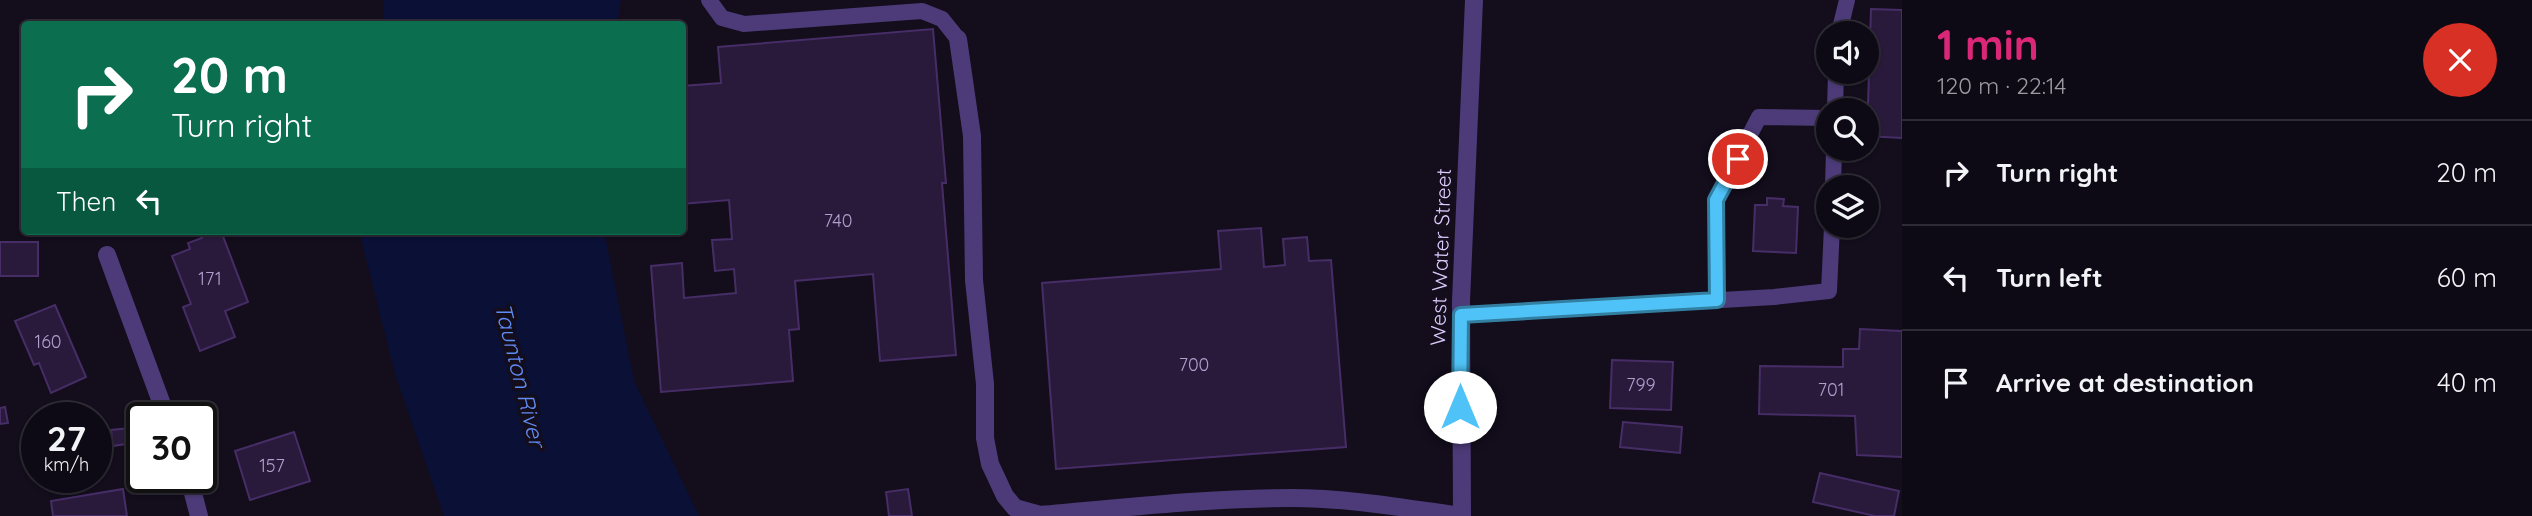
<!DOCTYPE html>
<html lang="en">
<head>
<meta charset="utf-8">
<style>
	body { margin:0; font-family:Quicksand,sans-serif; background:#17131e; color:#f1f3f6; height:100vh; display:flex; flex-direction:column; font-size:26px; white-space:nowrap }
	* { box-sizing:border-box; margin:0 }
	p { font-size:23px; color:#9b9aa0 }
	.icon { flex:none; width:38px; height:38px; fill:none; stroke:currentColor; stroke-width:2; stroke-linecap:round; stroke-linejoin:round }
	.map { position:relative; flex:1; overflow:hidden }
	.drawer { display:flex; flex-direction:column; background:#0e0a15; width:630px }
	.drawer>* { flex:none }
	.top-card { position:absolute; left:21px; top:21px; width:665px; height:214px; border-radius:7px; box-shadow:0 2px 5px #0004,0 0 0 2px #2e2b34; background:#0b6e4f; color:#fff; overflow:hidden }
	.tools { position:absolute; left:1816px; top:21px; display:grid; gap:14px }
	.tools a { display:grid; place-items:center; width:63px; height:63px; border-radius:50%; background:#0e0a15; box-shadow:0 2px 5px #0004,0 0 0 2px #2e2b34; font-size:35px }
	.speed { position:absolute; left:21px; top:402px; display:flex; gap:14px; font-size:35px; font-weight:700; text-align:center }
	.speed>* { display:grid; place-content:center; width:91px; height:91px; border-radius:50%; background:#0e0a15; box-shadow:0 2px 5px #0004,0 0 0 2px #2e2b34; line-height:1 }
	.speed small { font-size:18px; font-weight:400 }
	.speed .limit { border:4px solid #111; border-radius:10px; background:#fff; color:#111 }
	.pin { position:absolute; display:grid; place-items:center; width:60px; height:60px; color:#fff; margin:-30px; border:4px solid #fff; border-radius:50%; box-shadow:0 2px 7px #0007 }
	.me { position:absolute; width:77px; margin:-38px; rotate:0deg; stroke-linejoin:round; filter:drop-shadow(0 0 5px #0008) }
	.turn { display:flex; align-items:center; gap:24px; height:147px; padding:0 35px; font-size:32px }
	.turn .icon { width:91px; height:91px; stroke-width:2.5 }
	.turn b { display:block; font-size:49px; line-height:60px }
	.then { display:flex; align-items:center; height:66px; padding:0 35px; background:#0003; gap:14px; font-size:26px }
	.round { display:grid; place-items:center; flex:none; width:74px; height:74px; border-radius:37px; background:#17131e }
	.head { display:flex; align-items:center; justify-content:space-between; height:119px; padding:0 35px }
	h1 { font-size:42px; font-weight:800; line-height:52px; color:#db2777 }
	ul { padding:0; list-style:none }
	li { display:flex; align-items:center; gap:21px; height:105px; padding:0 35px; border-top:2px solid #2e2b34 }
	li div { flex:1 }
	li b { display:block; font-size:26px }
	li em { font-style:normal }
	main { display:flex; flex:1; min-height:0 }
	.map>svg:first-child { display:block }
	.water { fill:#0b1136 }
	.building { fill:#291a3c; stroke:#462d66; stroke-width:2 }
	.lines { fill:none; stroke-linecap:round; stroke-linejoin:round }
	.service { stroke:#4c3b78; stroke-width:16 }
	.minor { stroke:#4c3b78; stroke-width:18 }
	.route-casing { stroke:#337fa1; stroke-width:18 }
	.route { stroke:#4fc3f7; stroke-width:12 }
	.labels { text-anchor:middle; stroke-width:7; stroke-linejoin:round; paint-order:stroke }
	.number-label { font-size:18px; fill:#af9fcc }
	.street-label { font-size:21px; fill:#dccbfc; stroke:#130d1c }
	.water-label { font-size:23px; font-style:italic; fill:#608cf5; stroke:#130d1c }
</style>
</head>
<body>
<main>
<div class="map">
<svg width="1902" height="516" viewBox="0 0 1902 516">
	<rect width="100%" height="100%" fill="#130d1c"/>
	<g class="water">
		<polygon points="384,0 621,0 617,24 384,24"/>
		<polygon points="359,231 604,231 634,381 699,516 444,516 396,377"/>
	</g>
	<g class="building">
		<polygon points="1871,9 1902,10 1902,138 1867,136"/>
		<polygon points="933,29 946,183 942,183 956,355 880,361 873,274 795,281 799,329 789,330 793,381 661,392 651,266 682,263 684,298 736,293 734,269 715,271 712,240 732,239 729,200 682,204 682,86 721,83 718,47"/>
		<polygon points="1767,198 1784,199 1783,206 1798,207 1796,253 1753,251 1755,205 1767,205"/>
		<polygon points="1261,228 1264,267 1285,265 1283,239 1307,237 1309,261 1331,260 1346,447 1056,469 1042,283 1221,269 1218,231"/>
		<polygon points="206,231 221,231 248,302 225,311 235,337 200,351 183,307 191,304 172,256 190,249 188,243 202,238 200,233"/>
		<rect x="0" y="242" width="38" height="34"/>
		<polygon points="55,305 86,377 51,393 39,363 34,365 15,321"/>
		<polygon points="1860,329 1902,331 1902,457 1857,455 1855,416 1759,414 1760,366 1843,367 1843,349 1859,349"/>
		<polygon points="1612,360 1673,362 1671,410 1610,408"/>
		<polygon points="5,407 8,423 0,424 0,408"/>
		<polygon points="1623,422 1682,427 1680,453 1620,447"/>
		<polygon points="130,428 132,443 113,446 111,430"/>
		<polygon points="294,432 310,481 250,500 235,451"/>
		<polygon points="1820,473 1899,491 1894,516 1875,516 1813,502"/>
		<polygon points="123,489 127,516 53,516 51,501"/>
		<polygon points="908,489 912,516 889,516 886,492"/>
	</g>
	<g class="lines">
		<g class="service">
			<polyline points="709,0 722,18 744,24 922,11 942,19 958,39"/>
			<polyline points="1839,33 1847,0"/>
			<polyline points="1835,110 1836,72"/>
			<polyline points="1833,187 1834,149"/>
			<polyline points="1717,300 1716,200 1759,117 1829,118"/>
			<polyline points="1461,315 1774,297 1829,291 1832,226"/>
		</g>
		<g class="minor">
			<path d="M958,39L972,136L974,280L985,384V438L990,464L1005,496L1015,508L1040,515C1123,508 1207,498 1291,498C1348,498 1405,508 1462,516"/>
			<polyline points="107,255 167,418"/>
			<polyline points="189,478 199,516"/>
			<polyline points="1462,516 1461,301 1474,0"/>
		</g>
	</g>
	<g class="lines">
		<defs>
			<polyline id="route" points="1460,407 1461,315 1717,300 1716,200 1738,159"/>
		</defs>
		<use href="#route" class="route-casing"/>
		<use href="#route" class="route"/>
	</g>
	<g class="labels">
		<g class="number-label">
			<text x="838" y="227">740</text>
			<text x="210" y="285">171</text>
			<text x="48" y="348">160</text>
			<text x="1194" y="371">700</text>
			<text x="1641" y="391">799</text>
			<text x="1831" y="396">701</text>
			<text x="272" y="472">157</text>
		</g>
		<g class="street-label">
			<text transform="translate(1441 257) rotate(-88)" y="7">West Water Street</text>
		</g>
		<g class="water-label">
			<text transform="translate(520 375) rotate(76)" y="8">Taunton River</text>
		</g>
	</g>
</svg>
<div class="tools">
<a><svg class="icon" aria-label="sound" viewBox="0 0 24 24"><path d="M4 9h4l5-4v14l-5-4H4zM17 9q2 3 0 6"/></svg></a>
<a><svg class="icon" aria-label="search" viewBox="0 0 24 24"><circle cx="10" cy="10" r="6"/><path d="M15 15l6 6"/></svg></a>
<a><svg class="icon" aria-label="layers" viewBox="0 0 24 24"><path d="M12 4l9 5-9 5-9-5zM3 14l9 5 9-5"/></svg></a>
</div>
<div class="speed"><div>27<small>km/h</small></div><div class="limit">30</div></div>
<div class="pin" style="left:1738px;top:159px;background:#d93025"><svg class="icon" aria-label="arrive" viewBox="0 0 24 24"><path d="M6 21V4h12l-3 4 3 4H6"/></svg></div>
<svg class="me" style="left:1460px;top:407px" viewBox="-20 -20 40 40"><circle r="19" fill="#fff"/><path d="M0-13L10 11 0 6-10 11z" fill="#4fc3f7"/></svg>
<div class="top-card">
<div class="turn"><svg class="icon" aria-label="right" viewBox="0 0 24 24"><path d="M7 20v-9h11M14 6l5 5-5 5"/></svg><div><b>20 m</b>Turn right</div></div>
<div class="then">Then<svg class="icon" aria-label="left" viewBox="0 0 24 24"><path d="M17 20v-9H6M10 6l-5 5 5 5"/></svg></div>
</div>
</div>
<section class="drawer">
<div class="head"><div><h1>1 min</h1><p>120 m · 22:14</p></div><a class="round" style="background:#d93025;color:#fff"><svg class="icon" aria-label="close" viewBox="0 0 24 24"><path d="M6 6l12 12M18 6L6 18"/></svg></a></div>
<ul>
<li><svg class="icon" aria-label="right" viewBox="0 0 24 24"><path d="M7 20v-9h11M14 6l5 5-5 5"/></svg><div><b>Turn right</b></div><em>20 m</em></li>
<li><svg class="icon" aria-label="left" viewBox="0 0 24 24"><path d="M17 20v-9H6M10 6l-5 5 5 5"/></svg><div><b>Turn left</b></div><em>60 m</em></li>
<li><svg class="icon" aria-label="arrive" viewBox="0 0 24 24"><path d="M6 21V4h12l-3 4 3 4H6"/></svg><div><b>Arrive at destination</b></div><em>40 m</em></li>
</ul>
</section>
</main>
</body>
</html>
